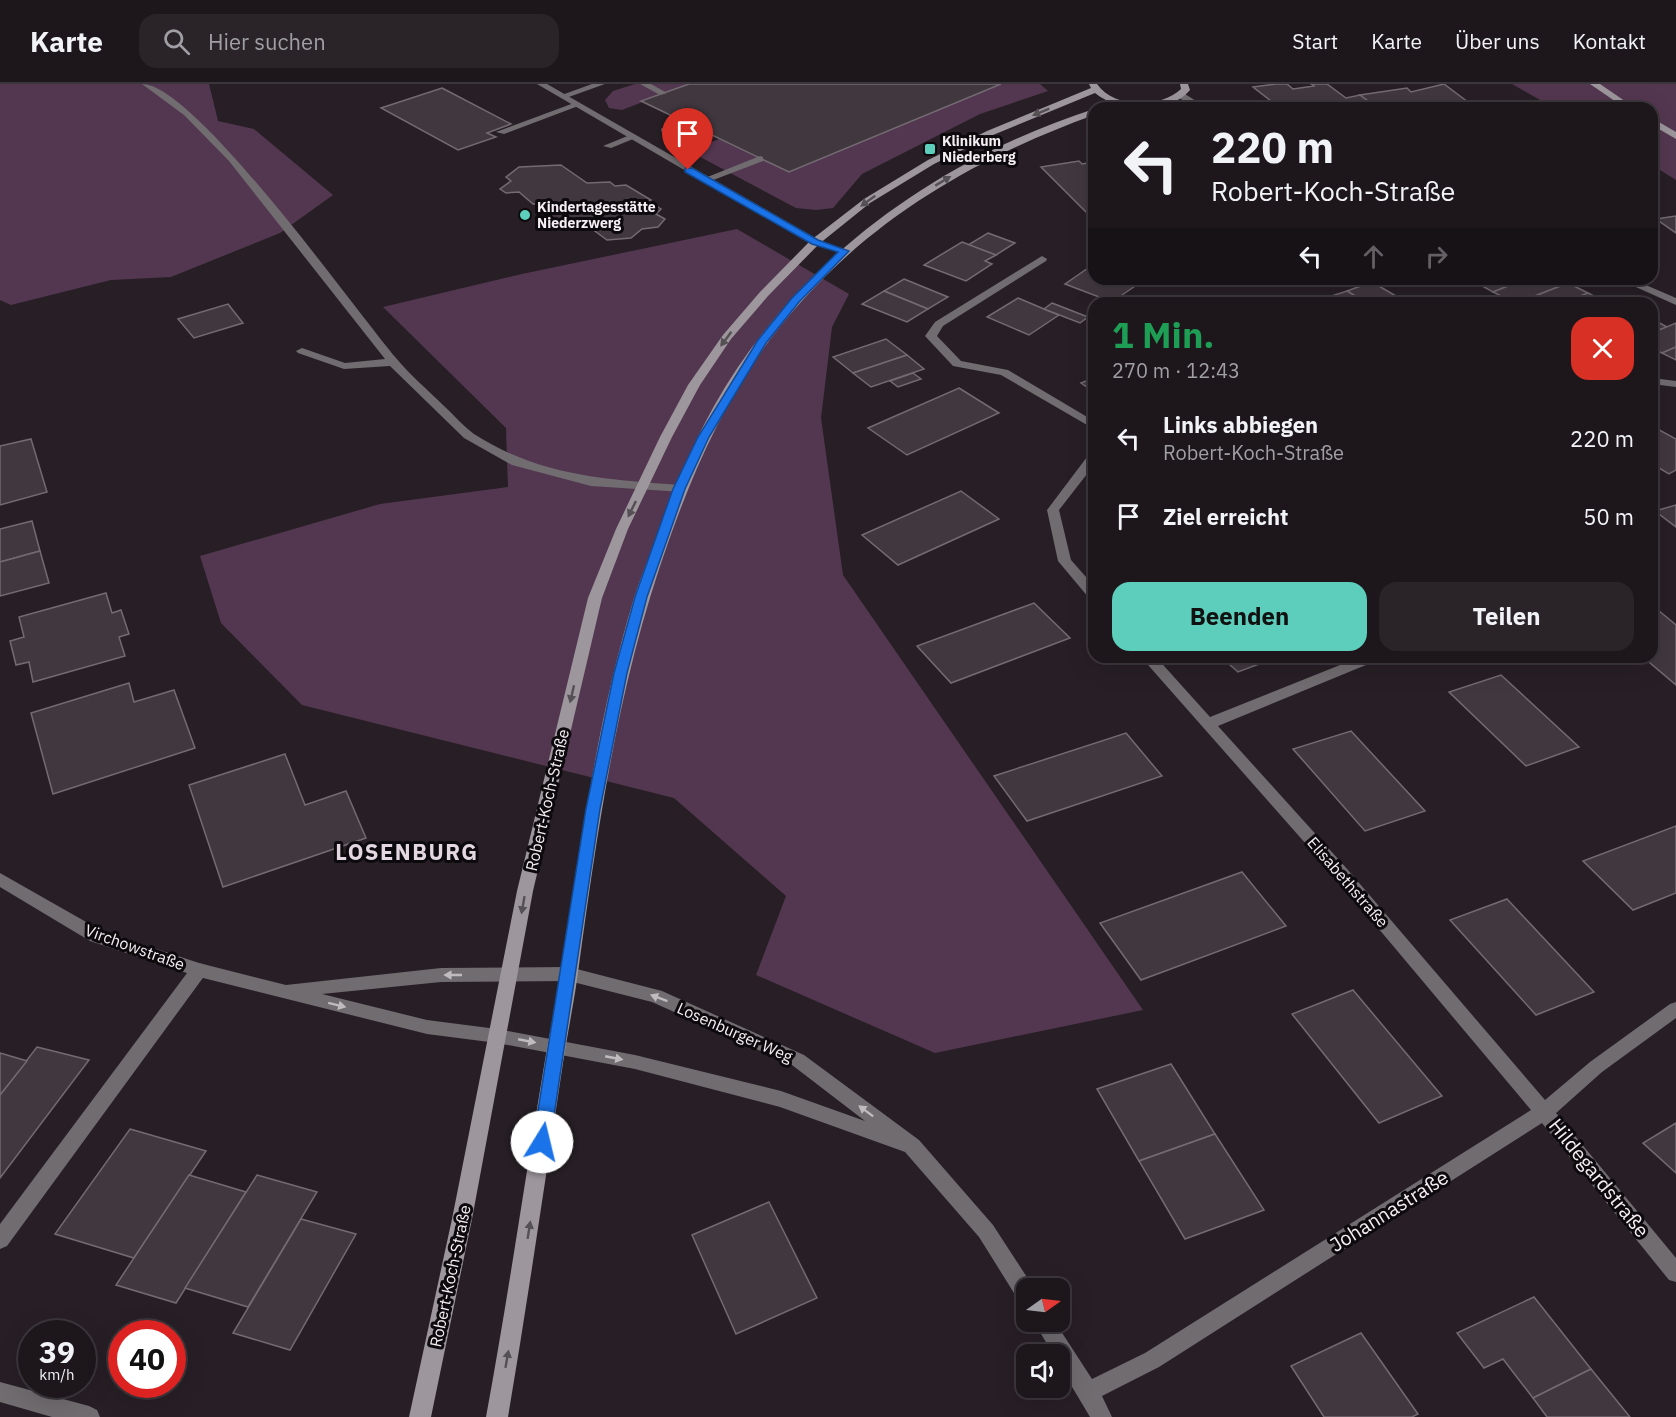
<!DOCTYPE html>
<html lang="de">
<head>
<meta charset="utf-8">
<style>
	body { margin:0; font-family:"IBM Plex Sans",sans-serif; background:#2a2429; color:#f1f3f6; height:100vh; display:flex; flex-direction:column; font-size:22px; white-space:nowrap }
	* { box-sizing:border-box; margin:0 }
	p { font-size:20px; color:#a09fa3 }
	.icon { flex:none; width:33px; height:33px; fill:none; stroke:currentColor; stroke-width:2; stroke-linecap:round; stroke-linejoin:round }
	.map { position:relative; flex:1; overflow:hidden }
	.sheet { position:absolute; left:1088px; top:213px; width:570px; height:366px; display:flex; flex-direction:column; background:#1d171c; border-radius:18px; box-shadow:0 6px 24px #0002,0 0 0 2px #3b363b }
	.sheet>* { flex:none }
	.banner { position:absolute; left:1088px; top:18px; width:570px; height:183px; border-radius:18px; box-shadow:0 6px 24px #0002,0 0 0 2px #3b363b; background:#1d171c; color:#f1f3f6; overflow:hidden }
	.needle { width:39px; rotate:76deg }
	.fabs { position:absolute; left:1016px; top:1194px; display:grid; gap:12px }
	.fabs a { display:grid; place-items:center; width:54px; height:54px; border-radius:12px; background:#1d171c; box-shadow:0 6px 24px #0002,0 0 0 2px #3b363b; font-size:30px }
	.speed { position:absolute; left:18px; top:1236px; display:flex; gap:12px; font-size:30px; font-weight:700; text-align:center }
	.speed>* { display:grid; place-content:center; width:78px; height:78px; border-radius:50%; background:#1d171c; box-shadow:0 6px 24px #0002,0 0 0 2px #3b363b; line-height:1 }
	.speed small { font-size:15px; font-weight:400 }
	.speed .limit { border:9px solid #d22; background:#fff; color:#111 }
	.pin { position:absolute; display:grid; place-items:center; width:51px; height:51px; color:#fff; margin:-62px -26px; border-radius:50% 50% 50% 0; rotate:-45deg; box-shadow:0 0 6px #0007 }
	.pin .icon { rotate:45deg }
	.me { position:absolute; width:66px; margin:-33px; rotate:9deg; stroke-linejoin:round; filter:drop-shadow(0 0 4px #0008) }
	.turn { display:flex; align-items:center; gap:21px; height:126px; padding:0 24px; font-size:27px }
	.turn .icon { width:78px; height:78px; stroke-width:2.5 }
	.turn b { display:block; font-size:42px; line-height:51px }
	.lanes { display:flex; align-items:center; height:57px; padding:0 24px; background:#0003; justify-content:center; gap:30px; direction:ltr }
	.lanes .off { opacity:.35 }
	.round { display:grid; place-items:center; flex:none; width:63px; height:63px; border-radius:18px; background:#2a2429 }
	.summary { display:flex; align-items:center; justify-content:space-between; height:102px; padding:0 24px }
	h1 { font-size:36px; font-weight:800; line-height:45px; color:#1e9e55 }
	.action { display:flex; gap:12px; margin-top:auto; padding:12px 24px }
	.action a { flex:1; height:69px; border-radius:18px; background:#5ccebb; color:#111; font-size:24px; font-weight:800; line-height:69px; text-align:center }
	.action a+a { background:#2a2429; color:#f1f3f6 }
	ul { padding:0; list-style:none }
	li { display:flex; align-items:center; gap:18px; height:78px; padding:0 24px }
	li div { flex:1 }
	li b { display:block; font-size:22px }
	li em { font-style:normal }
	header { display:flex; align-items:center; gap:36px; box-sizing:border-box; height:84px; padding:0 30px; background:#1d171c; border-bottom:2px solid #3b363b }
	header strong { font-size:28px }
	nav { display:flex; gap:33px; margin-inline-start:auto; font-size:21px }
	.search { width:420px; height:54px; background:#2a2429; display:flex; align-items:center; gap:15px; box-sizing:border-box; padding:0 21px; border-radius:18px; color:#a09fa3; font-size:22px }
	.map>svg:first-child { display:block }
	.green { fill:#533750 }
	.building { fill:#41383f; stroke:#736a72; stroke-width:1.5 }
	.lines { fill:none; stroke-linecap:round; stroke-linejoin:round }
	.lane { fill:#706c6f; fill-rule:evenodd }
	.street { fill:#706c6f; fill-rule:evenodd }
	.secondary { fill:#9d969c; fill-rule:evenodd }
	.oneway { fill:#555054 }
	.oneway2 { fill:#c0bbbf }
	.route { fill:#1a73e8; stroke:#114b97; stroke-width:1.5 }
	.poi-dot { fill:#5ccebb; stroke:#0d0a0d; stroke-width:2 }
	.labels { text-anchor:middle; stroke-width:6; stroke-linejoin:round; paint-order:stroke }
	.far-poi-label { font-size:14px; font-weight:bold; fill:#f5eff4; stroke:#0d0a0d; text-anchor:start }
	.street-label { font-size:16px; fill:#f5eff4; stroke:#0d0a0d }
	.near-street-label { font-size:20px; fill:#f5eff4; stroke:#0d0a0d }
	.district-label { font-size:22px; font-weight:bold; letter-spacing:1.5px; fill:#e3d8e2; stroke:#0d0a0d }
</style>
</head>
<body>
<header>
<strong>Karte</strong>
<div class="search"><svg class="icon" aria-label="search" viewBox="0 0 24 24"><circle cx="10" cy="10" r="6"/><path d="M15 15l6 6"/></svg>Hier suchen</div>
<nav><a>Start</a><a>Karte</a><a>Über uns</a><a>Kontakt</a></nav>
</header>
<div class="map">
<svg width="1676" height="1333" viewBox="0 0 1676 1333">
	<rect width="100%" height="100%" fill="#271f25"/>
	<g class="green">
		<polygon points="0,0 209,0 218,37 254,45 333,111 280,149 171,193 111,196 11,221 0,216"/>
		<polygon points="635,0 689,0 622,26 609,24 605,16 613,7"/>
		<polygon points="1001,0 1040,0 1048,7 980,30 862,90 833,124 816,126 796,124 689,67 719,55 789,88"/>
		<polygon points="1512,0 1676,0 1676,96 1652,81 1652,24 1554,24"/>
		<polygon points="737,145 849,210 832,243 821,334 843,491 1143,926 935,969 756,891 786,812 674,714 302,621 221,539 200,472 380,420 508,403 506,344 383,223 522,190"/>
	</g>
	<g class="building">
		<polygon points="689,0 1001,0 789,88 641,17"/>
		<polygon points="1276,0 1287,0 1293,5 1314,2 1311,0 1327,0 1346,14 1360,11 1378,24 1290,24 1296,22 1291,18 1275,20 1253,3"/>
		<polygon points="1444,0 1468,18 1478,17 1489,24 1378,24 1360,11 1407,4 1411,8"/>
		<polygon points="442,4 511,40 487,49 496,53 458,66 381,24"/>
		<polygon points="678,39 688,40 687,43 671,49 662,47 662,45"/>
		<polygon points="1079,77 1082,80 1094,78 1094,128 1087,129 1041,83"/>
		<polygon points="561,81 587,99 610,98 615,102 626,101 651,116 649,117 661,125 656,130 665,135 658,143 642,145 631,154 607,156 592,145 580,143 555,145 543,136 553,127 543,120 533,120 519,108 506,109 500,105 511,97 506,93 519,83"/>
		<polygon points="1676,132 1676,149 1656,135"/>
		<polygon points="988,149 1015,159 996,171 968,161"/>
		<polygon points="962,158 996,171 985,177 992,180 966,197 924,181"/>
		<polygon points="1091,182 1094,183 1094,195 1125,195 1138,200 1112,218 1065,200"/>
		<polygon points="904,195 948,213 928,225 884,207"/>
		<polygon points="1474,195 1526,195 1493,208 1471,196"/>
		<polygon points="1526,195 1544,195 1558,203 1516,219 1493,208"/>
		<polygon points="1372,198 1408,219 1367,219 1347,207"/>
		<polygon points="1568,199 1588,209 1563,219 1531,219 1525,216"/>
		<polygon points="884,207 928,225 907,238 862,220"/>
		<polygon points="1347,207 1367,219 1327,219 1322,215"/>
		<polygon points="1588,209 1607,219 1563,219"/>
		<polygon points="1018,214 1044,225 1059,231 1029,251 987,233"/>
		<polygon points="1052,219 1088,233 1080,239 1044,225"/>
		<polygon points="228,220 243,239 194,254 178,235"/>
		<polygon points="1654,236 1667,243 1652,249 1652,237"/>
		<polygon points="1676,239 1676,263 1662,269 1652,264 1652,249"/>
		<polygon points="886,255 907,271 853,289 833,273"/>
		<polygon points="1676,263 1676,276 1662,269"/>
		<polygon points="907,271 924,285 871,303 853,289"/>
		<polygon points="913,289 921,295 898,303 890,297"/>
		<polygon points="1094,294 1094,308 1081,299"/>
		<polygon points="959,304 999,329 907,371 868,344"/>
		<polygon points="1652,342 1676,355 1676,386 1669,390 1652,380"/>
		<polygon points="31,355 47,408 0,421 0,362"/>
		<polygon points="961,407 999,435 898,481 862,451"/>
		<polygon points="1676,421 1676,443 1655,427"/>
		<polygon points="32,437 40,467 0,478 0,445"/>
		<polygon points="40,467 49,499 0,512 0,478"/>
		<polygon points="106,509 112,529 121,526 129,550 119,553 125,572 33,598 29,578 16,581 10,557 24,553 19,533"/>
		<polygon points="1034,519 1070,554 951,599 917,562"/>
		<polygon points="1658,526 1676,541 1676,601 1643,573 1652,573 1652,528"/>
		<polygon points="1221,573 1278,573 1238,588"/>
		<polygon points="1501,591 1579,663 1526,682 1449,608"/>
		<polygon points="129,599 134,618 174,606 195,664 53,710 31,629"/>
		<polygon points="1351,647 1425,727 1365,747 1293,665"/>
		<polygon points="1126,649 1162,692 1027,737 994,692"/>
		<polygon points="285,670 305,721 346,707 366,754 223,803 189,701"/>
		<polygon points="1676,742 1676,809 1633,826 1583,777"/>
		<polygon points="1242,788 1286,842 1141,896 1100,839"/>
		<polygon points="1507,815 1594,908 1536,931 1450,836"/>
		<polygon points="1353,906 1442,1012 1379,1039 1292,930"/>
		<polygon points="37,963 89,976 0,1094 0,1011"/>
		<polygon points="0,969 27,977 0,1011"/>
		<polygon points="1171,980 1215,1050 1139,1077 1097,1005"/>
		<polygon points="1676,1039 1676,1089 1643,1059"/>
		<polygon points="130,1045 206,1067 134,1174 55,1150"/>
		<polygon points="1215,1050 1264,1126 1185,1155 1139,1077"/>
		<polygon points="189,1091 246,1108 176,1219 116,1201"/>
		<polygon points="257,1091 317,1108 248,1223 185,1204"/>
		<polygon points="769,1118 817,1214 736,1250 692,1151"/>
		<polygon points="301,1135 356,1150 290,1266 233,1249"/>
		<polygon points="1534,1213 1591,1285 1533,1314 1503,1275 1484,1284 1457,1249"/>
		<polygon points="1361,1249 1418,1330 1412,1333 1324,1333 1291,1282"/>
		<polygon points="1591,1285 1630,1333 1547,1333 1533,1314"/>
	</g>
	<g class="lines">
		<g class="lane">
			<path d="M142,0C195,0 355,226 396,274C410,291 428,306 444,322C454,331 463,342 474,350C540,392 603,395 679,401L683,402L685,405L683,408L591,402L512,381L464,354L390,282L344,285L298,269L296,267L302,264L345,279L385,275L229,77L184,31Z"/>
			<polygon points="592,0 605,0 566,14 559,12"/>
			<polygon points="640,0 651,0 667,9 660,11"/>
			<polygon points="574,19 581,21 504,50 496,48"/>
			<polygon points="630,51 638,53 611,64 603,62"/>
			<polygon points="760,72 763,73 763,77 708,98 700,96"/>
			<polygon points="199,879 205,881 208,886 205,891 7,1162 0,1165 0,1140 193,881"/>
			<polygon points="0,1298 89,1322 97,1326 100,1333 52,1333 0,1318"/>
		</g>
		<g class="street">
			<polygon points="537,0 547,0 819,156 849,167 844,170 811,160"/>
			<polygon points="1179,10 1185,10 1207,24 1197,24 1179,14"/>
			<polygon points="1042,172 1047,175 1046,177 943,242 937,252 961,277 1008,286 1094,337 1094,345 1001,291 953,282 925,252 935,238"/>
			<polygon points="1618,195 1632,195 1676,214 1676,221"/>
			<polygon points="1652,294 1676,297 1676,303 1652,300"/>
			<polygon points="1094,368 1094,381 1059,426 1071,476 1094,502 1094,515 1089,514 1058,477 1047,426 1090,369"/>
			<polygon points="1141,573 1156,573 1210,633 1360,573 1380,573 1378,576 1218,642 1348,786 1545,1016 1590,978 1670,920 1676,918 1676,934 1602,988 1556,1029 1676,1174 1676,1198 1669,1196 1542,1039 1159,1283 1102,1312 1112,1333 1090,1333 1059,1281 1059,1270 1053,1270 1034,1238 1055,1238 1092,1295 1145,1269 1531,1026 1336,794"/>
			<path d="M0,789L102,847L199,879L286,901L441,884L569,883L662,907L804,971L919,1056L993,1141L1034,1204H1026V1219L1019,1217L979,1153L905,1068L780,1023L635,985L497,959L427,950L199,893L90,857L0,803ZM569,897L652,918L792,981L865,1037L781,1007L635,971L497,945L427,936L322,910L441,898Z"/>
		</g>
		<g class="secondary">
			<path d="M1089,0H1097C1114,25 1161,24 1181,5L1180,0H1188L1190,6C1169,31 1119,29 1095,9L993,51L934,80L870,119L819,160L768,212L731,255L700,301L672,353L628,445L602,514L533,807L472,1135L431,1333H409L452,1135L517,807L588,514L616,445L660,353L688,301L723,251L760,208L811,156L864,115L928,76L987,47L1091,4Z"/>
			<polygon points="1590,0 1600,0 1635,24 1625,24"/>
			<path d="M1094,25V31C983,71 880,129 801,218C738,287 700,369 669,456C619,596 599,735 579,881C575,914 568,946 563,979C545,1097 528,1215 508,1333H486C508,1214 525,1095 545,976C550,945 557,915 562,885C581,760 597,635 634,514C640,495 648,476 655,456C672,410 690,365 714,322C796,177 936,76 1094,25Z"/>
			<polygon points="1652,34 1676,48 1676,55 1652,41"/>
		</g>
	</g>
	<defs><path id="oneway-solid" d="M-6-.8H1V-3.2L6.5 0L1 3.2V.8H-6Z" transform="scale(1.5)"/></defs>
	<g class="oneway">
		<use href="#oneway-solid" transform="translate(1041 28) rotate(158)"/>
		<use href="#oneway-solid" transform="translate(943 97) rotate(-31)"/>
		<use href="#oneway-solid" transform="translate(868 117) rotate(144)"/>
		<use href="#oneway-solid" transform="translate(726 255) rotate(127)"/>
		<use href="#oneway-solid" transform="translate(632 425) rotate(116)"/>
		<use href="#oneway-solid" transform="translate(572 610) rotate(103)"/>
		<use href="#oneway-solid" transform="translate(523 821) rotate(100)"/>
		<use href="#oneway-solid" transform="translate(529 1146) rotate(-81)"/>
		<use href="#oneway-solid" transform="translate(507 1275) rotate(-80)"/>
	</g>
	<g class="oneway2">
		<use href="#oneway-solid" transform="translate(453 891) rotate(180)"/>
		<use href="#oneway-solid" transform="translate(659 914) rotate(-159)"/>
		<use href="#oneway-solid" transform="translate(337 921) rotate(14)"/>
		<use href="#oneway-solid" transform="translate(527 957) rotate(11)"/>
		<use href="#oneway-solid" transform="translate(614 974) rotate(11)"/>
		<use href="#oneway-solid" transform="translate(866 1027) rotate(-143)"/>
	</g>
	<polygon class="route" points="685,84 692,84 818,156 849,167 799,218 766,259 729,320 709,353 685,405 647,513 627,589 600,725 550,1058 548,1063 542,1065 536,1063 533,1058 586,725 614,589 635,513 673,405 698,353 758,256 792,214 838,168 812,160 685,88"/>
	<g class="poi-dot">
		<rect x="924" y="59" width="12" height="12" rx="3"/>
		<circle cx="525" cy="131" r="6"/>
	</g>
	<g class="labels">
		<g class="far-poi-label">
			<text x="942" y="62">Klinikum<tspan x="942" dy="16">Niederberg</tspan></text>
			<text x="537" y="128">Kindertagesstätte<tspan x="537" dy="16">Niederzwerg</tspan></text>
		</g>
		<g class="street-label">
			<text transform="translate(547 716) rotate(-77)" y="6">Robert-Koch-Straße</text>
			<text transform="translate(1348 798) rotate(49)" y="6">Elisabethstraße</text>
			<text transform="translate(135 863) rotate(20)" y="6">Virchowstraße</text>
			<text transform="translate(735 948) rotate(24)" y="6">Losenburger Weg</text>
			<text transform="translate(450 1192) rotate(-78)" y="6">Robert-Koch-Straße</text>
		</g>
		<g class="near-street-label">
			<text transform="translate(1599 1094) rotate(51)" y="7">Hildegardstraße</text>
			<text transform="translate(1389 1127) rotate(-32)" y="7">Johannastraße</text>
		</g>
		<g class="district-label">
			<text x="407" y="776">LOSENBURG</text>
		</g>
	</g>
</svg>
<div class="fabs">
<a><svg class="needle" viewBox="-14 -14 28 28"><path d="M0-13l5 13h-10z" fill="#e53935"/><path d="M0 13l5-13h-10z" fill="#a09fa3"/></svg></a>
<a><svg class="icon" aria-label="sound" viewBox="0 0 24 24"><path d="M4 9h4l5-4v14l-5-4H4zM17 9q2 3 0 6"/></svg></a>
</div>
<div class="speed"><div>39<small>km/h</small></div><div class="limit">40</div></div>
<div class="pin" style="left:688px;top:86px;background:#d93025"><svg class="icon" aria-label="arrive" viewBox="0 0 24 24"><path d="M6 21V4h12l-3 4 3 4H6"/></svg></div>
<svg class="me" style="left:542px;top:1058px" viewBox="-20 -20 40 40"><circle r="19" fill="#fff"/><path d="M0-13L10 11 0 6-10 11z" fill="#1a73e8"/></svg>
<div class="banner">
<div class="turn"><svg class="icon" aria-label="left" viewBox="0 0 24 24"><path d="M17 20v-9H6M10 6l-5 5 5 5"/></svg><div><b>220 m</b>Robert-Koch-Straße</div></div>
<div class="lanes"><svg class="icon" aria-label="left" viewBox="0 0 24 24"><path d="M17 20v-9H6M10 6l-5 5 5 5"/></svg><svg class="icon off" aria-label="ahead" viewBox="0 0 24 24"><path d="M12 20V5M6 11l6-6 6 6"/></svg><svg class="icon off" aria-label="right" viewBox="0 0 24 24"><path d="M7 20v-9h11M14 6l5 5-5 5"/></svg></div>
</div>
<section class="sheet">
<div class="summary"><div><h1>1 Min.</h1><p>270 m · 12:43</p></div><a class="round" style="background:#d93025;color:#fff"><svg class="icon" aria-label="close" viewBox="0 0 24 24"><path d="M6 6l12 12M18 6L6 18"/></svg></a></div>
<ul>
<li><svg class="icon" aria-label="left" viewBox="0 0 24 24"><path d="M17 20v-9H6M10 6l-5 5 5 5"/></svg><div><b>Links abbiegen</b><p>Robert-Koch-Straße</p></div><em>220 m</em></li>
<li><svg class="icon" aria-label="arrive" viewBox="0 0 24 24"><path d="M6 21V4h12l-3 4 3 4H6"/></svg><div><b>Ziel erreicht</b></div><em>50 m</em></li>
</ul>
<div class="action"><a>Beenden</a><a>Teilen</a></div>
</section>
</div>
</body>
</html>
